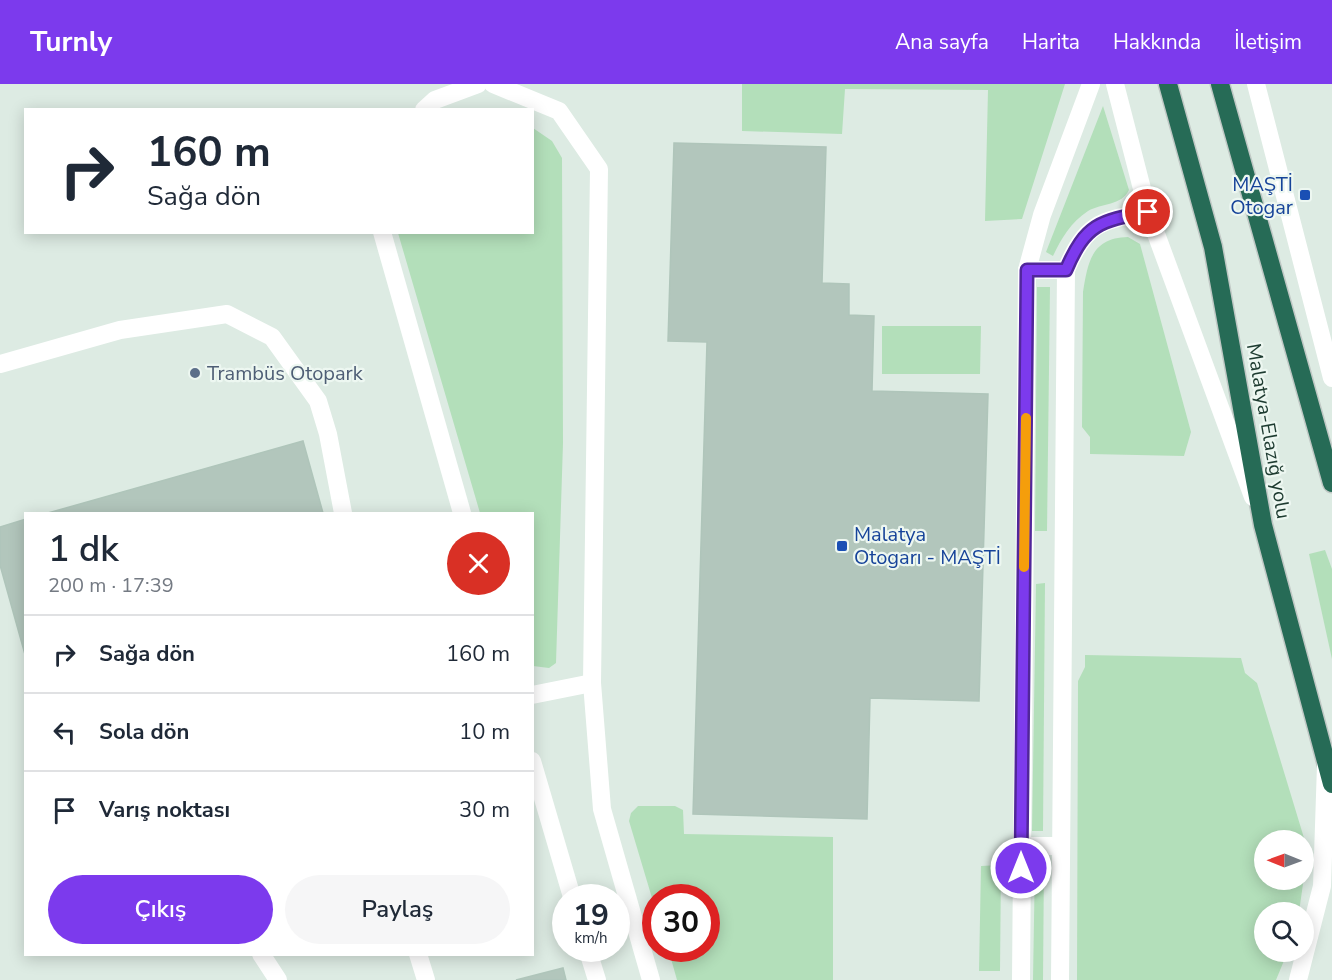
<!DOCTYPE html>
<html lang="tr">
<head>
<meta charset="utf-8">
<style>
	body { margin:0; font-family:"Nunito Sans",sans-serif; background:#f6f6f7; color:#1f2937; height:100vh; display:flex; flex-direction:column; font-size:22px; white-space:nowrap }
	* { box-sizing:border-box; margin:0 }
	p { font-size:20px; color:#747a83 }
	.icon { flex:none; width:33px; height:33px; fill:none; stroke:currentColor; stroke-width:2; stroke-linecap:round; stroke-linejoin:round }
	.map { position:relative; flex:1; overflow:hidden }
	.sheet { position:absolute; left:24px; top:428px; width:510px; height:444px; display:flex; flex-direction:column; background:#fff; border-radius:0px; box-shadow:0 3px 15px #0003 }
	.sheet>* { flex:none }
	.banner { position:absolute; left:24px; top:24px; width:510px; height:126px; border-radius:0px; box-shadow:0 3px 15px #0003; background:#fff; color:#1f2937; overflow:hidden }
	.needle { width:39px; rotate:271deg }
	.tools { position:absolute; left:1254px; top:746px; display:grid; gap:12px }
	.tools a { display:grid; place-items:center; width:60px; height:60px; border-radius:50%; background:#fff; box-shadow:0 3px 15px #0003; font-size:30px }
	.speed { position:absolute; left:552px; top:800px; display:flex; gap:12px; font-size:30px; font-weight:700; text-align:center }
	.speed>* { display:grid; place-content:center; width:78px; height:78px; border-radius:50%; background:#fff; box-shadow:0 3px 15px #0003; line-height:1 }
	.speed small { font-size:15px; font-weight:400 }
	.speed .limit { border:9px solid #d22; background:#fff; color:#111 }
	.pin { position:absolute; display:grid; place-items:center; width:51px; height:51px; color:#fff; margin:-26px; border:3px solid #fff; border-radius:50%; box-shadow:0 2px 6px #0007 }
	.me { position:absolute; width:66px; margin:-33px; rotate:0deg; stroke-linejoin:round; filter:drop-shadow(0 0 4px #0008) }
	.turn { display:flex; align-items:center; gap:21px; height:126px; padding:0 24px; font-size:27px }
	.turn .icon { width:78px; height:78px; stroke-width:2.5 }
	.turn b { display:block; font-size:42px; line-height:51px }
	.round { display:grid; place-items:center; flex:none; width:63px; height:63px; border-radius:32px; background:#f6f6f7 }
	.summary { display:flex; align-items:center; justify-content:space-between; height:102px; padding:0 24px }
	h1 { font-size:36px; font-weight:600; line-height:45px }
	.button { display:flex; gap:12px; margin-top:auto; padding:12px 24px }
	.button a { flex:1; height:69px; border-radius:36px; background:#7c3aed; color:#fff; font-size:24px; font-weight:600; line-height:69px; text-align:center }
	.button a+a { background:#f6f6f7; color:#1f2937 }
	ul { padding:0; list-style:none }
	li { display:flex; align-items:center; gap:18px; height:78px; padding:0 24px; border-top:2px solid #e0e1e3 }
	li div { flex:1 }
	li b { display:block; font-size:22px }
	li em { font-style:normal }
	header { display:flex; align-items:center; gap:36px; box-sizing:border-box; height:84px; padding:0 30px; background:#7c3aed; color:#fff }
	header strong { font-size:28px }
	nav { display:flex; gap:33px; margin-inline-start:auto; font-size:21px }
	.map>svg:first-child { display:block }
	.green { fill:#b3dfba; fill-rule:evenodd }
	.building { fill:#b2c6bc; stroke:#afc5ba; stroke-width:1.5 }
	.lines { fill:none; stroke-linecap:round; stroke-linejoin:round }
	.highway-casing { stroke:#c0c8c5; stroke-width:21 }
	.minor { stroke:#fff; stroke-width:18 }
	.highway { stroke:#266b56; stroke-width:18 }
	.route-casing { stroke:#51269a; stroke-width:15 }
	.route { stroke:#7c3aed; stroke-width:10 }
	.slow { stroke:#f59e0b; stroke-width:10 }
	.transit-dot { fill:#1a4fb4; stroke:#edf7f1; stroke-width:2 }
	.service-dot { fill:#5c6f8a; stroke:#edf7f1; stroke-width:2 }
	.labels { text-anchor:middle; stroke-width:4.5; stroke-linejoin:round; paint-order:stroke }
	.transit-label { font-size:20px; fill:#164399; stroke:#edf7f1; text-anchor:end }
	.service-label { font-size:20px; fill:#4e5e75; stroke:#edf7f1; text-anchor:start }
	.street-label { font-size:20px; fill:#1d3b30; stroke:#edf7f1 }
</style>
</head>
<body>
<header>
<strong>Turnly</strong>
<nav><a>Ana sayfa</a><a>Harita</a><a>Hakkında</a><a>İletişim</a></nav>
</header>
<div class="map">
<svg width="1332" height="896" viewBox="0 0 1332 896">
	<rect width="100%" height="100%" fill="#ddebe3"/>
	<g class="green">
		<polygon points="742,0 1065,0 1022,135 985,137 988,6 845,5 842,50 742,47"/>
		<path d="M1103,22L1129,106C1121,122 1102,119 1088,127C1071,138 1061,155 1053,172L1046,168Z"/>
		<polygon points="533,44 552,57 562,74 563,359 556,579 549,584 533,582 532,429 480,429 398,149 532,148"/>
		<path d="M1128,153L1140,160L1191,348L1184,372L1090,370V353L1082,343L1083,208C1088,177 1092,154 1128,153Z"/>
		<polygon points="1037,203 1050,203 1047,447 1035,447"/>
		<polygon points="882,242 981,242 980,290 882,290"/>
		<polygon points="1325,466 1332,485 1332,575 1309,470"/>
		<polygon points="1045,499 1043,747 1032,747 1036,500"/>
		<path d="M1085,571L1241,574L1245,589L1257,599L1304,754V793L1299,828H1264V867H1288L1276,896H1077L1078,597L1085,583ZM1264,756H1304V795H1264Z"/>
		<polygon points="638,722 675,722 683,726 684,750 833,753 833,896 677,896 668,864 706,864 706,813 656,813 655,824 629,737 631,729"/>
		<polygon points="1035,777 1044,777 1043,896 1033,896"/>
		<polygon points="1001,781 1000,887 979,887 981,782"/>
	</g>
	<g class="building">
		<polygon points="674,59 826,63 822,199 849,200 849,231 874,232 872,307 988,310 979,617 870,614 867,735 693,730 707,258 668,257"/>
		<polygon points="303,357 323,429 48,429"/>
		<polygon points="26,435 26,574 0,481 0,443"/>
		<polygon points="563,884 566,896 516,896"/>
	</g>
	<g class="lines">
		<defs>
			<g id="highway">
				<polyline points="1168,0 1213,163 1263,441 1332,700"/>
				<polyline points="1220,0 1332,399"/>
			</g>
		</defs>
		<use href="#highway" class="highway-casing"/>
		<g class="minor">
			<polyline points="493,0 559,27 599,85 592,599 532,611"/>
			<polyline points="1115,0 1148,128 1253,413"/>
			<polyline points="1256,0 1332,294"/>
			<polyline points="424,26 435,16 478,0"/>
			<polyline points="382,148 462,429"/>
			<polyline points="1027,186 1066,186"/>
			<polyline points="0,280 120,246 227,230 272,253 318,317 328,350 343,429"/>
			<polyline points="592,599 602,725 651,896"/>
			<polyline points="532,677 572,813"/>
			<polyline points="1021,762 1061,762"/>
			<polyline points="587,864 597,896"/>
			<polyline points="261,870 278,896"/>
			<polyline points="418,870 426,896"/>
			<polyline points="1021,896 1027,186 1042,131 1091,0"/>
			<path d="M1060,896L1066,186C1086,138 1100,137 1148,128"/>
			<polyline points="1298,896 1322,802 1326,681"/>
		</g>
		<use href="#highway" class="highway"/>
	</g>
	<g class="lines">
		<defs>
			<path id="route" d="M1021,784L1027,186H1066C1086,139 1100,137 1148,128"/>
		</defs>
		<use href="#route" class="route-casing"/>
		<use href="#route" class="route"/>
		<polyline class="slow" points="1024,483 1026,334"/>
	</g>
	<g class="transit-dot">
		<rect x="1299" y="105" width="12" height="12" rx="3"/>
		<rect x="836" y="456" width="12" height="12" rx="3"/>
	</g>
	<circle class="service-dot" cx="195" cy="289" r="6"/>
	<g class="labels">
		<g class="transit-label">
			<text x="1293" y="107">MAŞTİ<tspan x="1293" dy="23">Otogar</tspan></text>
			<text x="854" y="457" text-anchor="start">Malatya<tspan x="854" dy="23">Otogarı - MAŞTİ</tspan></text>
		</g>
		<g class="service-label">
			<text x="207" y="296">Trambüs Otopark</text>
		</g>
		<g class="street-label">
			<text transform="translate(1269 347) rotate(80)" y="7">Malatya-Elazığ yolu</text>
		</g>
	</g>
</svg>
<div class="tools">
<a><svg class="needle" viewBox="-14 -14 28 28"><path d="M0-13l5 13h-10z" fill="#e53935"/><path d="M0 13l5-13h-10z" fill="#747a83"/></svg></a>
<a><svg class="icon" aria-label="search" viewBox="0 0 24 24"><circle cx="10" cy="10" r="6"/><path d="M15 15l6 6"/></svg></a>
</div>
<div class="speed"><div>19<small>km/h</small></div><div class="limit">30</div></div>
<div class="pin" style="left:1148px;top:128px;background:#d93025"><svg class="icon" aria-label="arrive" viewBox="0 0 24 24"><path d="M6 21V4h12l-3 4 3 4H6"/></svg></div>
<svg class="me" style="left:1021px;top:784px" viewBox="-20 -20 40 40"><circle r="17" fill="#7c3aed" stroke="#fff" stroke-width="3"/><path d="M0-11L8 9 0 5-8 9z" fill="#fff"/></svg>
<div class="banner">
<div class="turn"><svg class="icon" aria-label="right" viewBox="0 0 24 24"><path d="M7 20v-9h11M14 6l5 5-5 5"/></svg><div><b>160 m</b>Sağa dön</div></div>
</div>
<section class="sheet">
<div class="summary"><div><h1>1 dk</h1><p>200 m · 17:39</p></div><a class="round" style="background:#d93025;color:#fff"><svg class="icon" aria-label="close" viewBox="0 0 24 24"><path d="M6 6l12 12M18 6L6 18"/></svg></a></div>
<ul>
<li><svg class="icon" aria-label="right" viewBox="0 0 24 24"><path d="M7 20v-9h11M14 6l5 5-5 5"/></svg><div><b>Sağa dön</b></div><em>160 m</em></li>
<li><svg class="icon" aria-label="left" viewBox="0 0 24 24"><path d="M17 20v-9H6M10 6l-5 5 5 5"/></svg><div><b>Sola dön</b></div><em>10 m</em></li>
<li><svg class="icon" aria-label="arrive" viewBox="0 0 24 24"><path d="M6 21V4h12l-3 4 3 4H6"/></svg><div><b>Varış noktası</b></div><em>30 m</em></li>
</ul>
<div class="button"><a>Çıkış</a><a>Paylaş</a></div>
</section>
</div>
</body>
</html>
